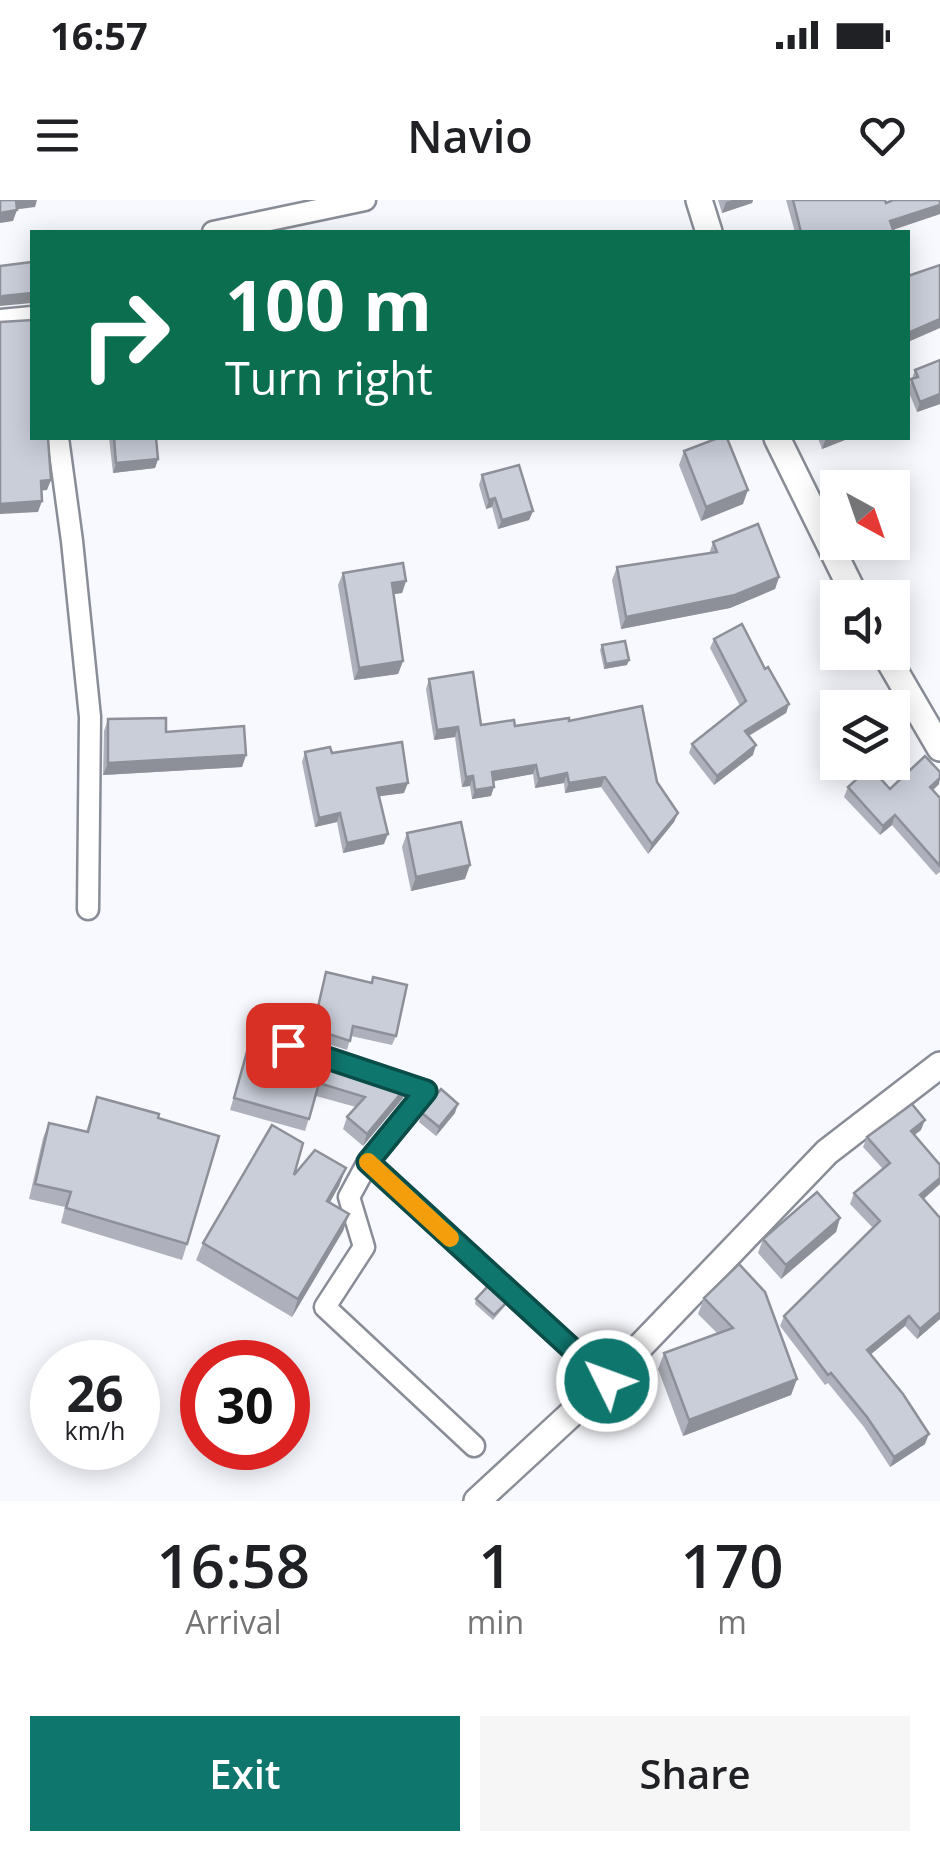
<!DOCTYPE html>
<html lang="en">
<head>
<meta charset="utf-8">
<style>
	body { margin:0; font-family:"Open Sans",sans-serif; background:#f6f6f6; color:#202124; height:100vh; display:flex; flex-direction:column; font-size:38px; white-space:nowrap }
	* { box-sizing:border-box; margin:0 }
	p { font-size:32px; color:#757577 }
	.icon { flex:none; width:55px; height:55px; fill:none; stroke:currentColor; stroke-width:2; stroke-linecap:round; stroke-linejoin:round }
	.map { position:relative; height:1301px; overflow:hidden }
	.sheet { display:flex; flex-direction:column; background:#fff; flex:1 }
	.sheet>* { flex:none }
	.banner { position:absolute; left:30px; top:30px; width:880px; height:210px; border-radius:0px; box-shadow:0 5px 25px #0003; background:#0b6e4f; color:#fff; overflow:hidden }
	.needle { width:65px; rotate:140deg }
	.fabs { position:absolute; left:820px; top:270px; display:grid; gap:20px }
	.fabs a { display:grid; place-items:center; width:90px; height:90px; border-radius:0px; background:#fff; box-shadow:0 5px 25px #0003; font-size:50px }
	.speed { position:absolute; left:30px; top:1140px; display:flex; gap:20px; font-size:50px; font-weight:700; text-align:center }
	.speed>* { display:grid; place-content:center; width:130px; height:130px; border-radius:50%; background:#fff; box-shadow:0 5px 25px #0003; line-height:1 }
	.speed small { font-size:25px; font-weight:400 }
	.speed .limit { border:15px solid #d22; background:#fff; color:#111 }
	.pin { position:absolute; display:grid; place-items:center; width:85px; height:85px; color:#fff; margin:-42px; border-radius:20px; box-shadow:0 5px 15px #0006 }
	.me { position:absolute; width:110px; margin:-55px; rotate:312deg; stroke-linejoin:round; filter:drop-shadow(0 0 8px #0008) }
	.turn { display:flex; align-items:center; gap:35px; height:210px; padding:0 30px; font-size:45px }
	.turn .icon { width:130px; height:130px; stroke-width:2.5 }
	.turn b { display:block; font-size:70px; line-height:85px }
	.eta { display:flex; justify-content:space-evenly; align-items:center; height:170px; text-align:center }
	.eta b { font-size:60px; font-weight:600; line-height:70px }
	.action { display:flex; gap:20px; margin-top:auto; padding:20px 30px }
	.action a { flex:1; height:115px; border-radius:0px; background:#0f766e; color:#fff; font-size:40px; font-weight:600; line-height:115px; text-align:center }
	.action a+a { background:#f6f6f6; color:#202124 }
	.status { display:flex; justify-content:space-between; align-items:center; height:70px; padding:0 50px; background:#fff; direction:ltr }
	.status svg { height:28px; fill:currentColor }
	header { display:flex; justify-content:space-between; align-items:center; height:130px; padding:0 30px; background:#fff; font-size:45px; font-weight:600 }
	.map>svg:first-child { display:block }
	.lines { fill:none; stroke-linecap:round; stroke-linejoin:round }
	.minor-casing { stroke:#898d97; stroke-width:25 }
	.tertiary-casing { stroke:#898d97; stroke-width:30 }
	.minor { stroke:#fff; stroke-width:20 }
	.tertiary { stroke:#fff; stroke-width:25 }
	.wall { fill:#aeb1bb }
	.shaded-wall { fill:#8d9098 }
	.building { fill:#caced9; stroke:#8d9098; stroke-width:2.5 }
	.route-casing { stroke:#0a4d48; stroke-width:25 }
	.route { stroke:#0f766e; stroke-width:18 }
	.slow { stroke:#f59e0b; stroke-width:18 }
</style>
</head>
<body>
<div class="status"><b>16:57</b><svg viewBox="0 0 49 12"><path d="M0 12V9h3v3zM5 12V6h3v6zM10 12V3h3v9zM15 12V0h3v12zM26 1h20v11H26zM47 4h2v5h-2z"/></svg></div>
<header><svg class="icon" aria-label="menu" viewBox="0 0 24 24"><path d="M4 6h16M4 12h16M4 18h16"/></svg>Navio<svg class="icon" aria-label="heart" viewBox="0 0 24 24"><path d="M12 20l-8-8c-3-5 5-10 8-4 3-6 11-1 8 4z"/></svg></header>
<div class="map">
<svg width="940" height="1301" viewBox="0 0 940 1301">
	<rect width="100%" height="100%" fill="#f8f9fe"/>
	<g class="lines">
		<defs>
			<g id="minor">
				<polyline points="213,32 365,0"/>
				<polyline points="0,120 32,117"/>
				<polyline points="58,238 72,341 90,517 88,709"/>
				<polyline points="288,845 426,891 368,962 607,1181"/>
				<polyline points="368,962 349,997 364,1047 325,1107 474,1246"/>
			</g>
			<g id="tertiary">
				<polyline points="699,0 709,32"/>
				<polyline points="777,238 856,398"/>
				<polyline points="884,452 940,548"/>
				<polyline points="477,1301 607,1181 827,952 940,865"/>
			</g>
		</defs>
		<use href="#minor" class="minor-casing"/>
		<use href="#tertiary" class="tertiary-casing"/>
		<use href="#minor" class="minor"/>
		<use href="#tertiary" class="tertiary"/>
	</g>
	<g class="wall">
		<polygon points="718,0 753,0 752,3 722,13"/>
		<polygon points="786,0 885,0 886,3 940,0 940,14 893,30 894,32 795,32"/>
		<polygon points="940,160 940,204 917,212 908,190 915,170"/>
		<polygon points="109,238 156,238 158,259 155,268 113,273"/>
		<polygon points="818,238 850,238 822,249"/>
		<polygon points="684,251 743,304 701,321 679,265"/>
		<polygon points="482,275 533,311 529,320 498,329 492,307 486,309 479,285"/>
		<polygon points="713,342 779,377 775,389 730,408 621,429 612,380 617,367 709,354"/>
		<polygon points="343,373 406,381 402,393 393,394 403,461 398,474 354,480 338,385"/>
		<polygon points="714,439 765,469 789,504 786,513 749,536 753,555 714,585 689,553 692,544 740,506 710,448"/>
		<polygon points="602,445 627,465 604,469 600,450"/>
		<polygon points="429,479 481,525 515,526 569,521 657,582 678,613 674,622 648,654 601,587 565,593 564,583 535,588 533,574 493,581 491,596 472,599 470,586 462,587 455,537 434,540 426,489"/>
		<polygon points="108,519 246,555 242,567 103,575 104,531"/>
		<polygon points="305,552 332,553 404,593 379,596 384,644 343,653 337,622 315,627 302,562"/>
		<polygon points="939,584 933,590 940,598 940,672 936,675 892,625 880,635 844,597 848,587 890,589"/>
		<polygon points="407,633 465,679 411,691 402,647"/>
		<polygon points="326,772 396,836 392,845 351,836 347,850 309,838"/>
		<polygon points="252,834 403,898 363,946 343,929 347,917 356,907 316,896 305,931 230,910"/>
		<polygon points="97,897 158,918 187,1044 182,1060 61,1023 65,1007 29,999 43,938 49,923 86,932"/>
		<polygon points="422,913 455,913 436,936 419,922"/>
		<polygon points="921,930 914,935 940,984 923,999 940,1018 940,1119 917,1139 905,1126 871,1154 925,1244 890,1267 864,1227 828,1183 825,1185 780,1126 784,1116 873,1028 850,1004 854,993 883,969 863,947 867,937"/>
		<polygon points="346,968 339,986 330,1002 349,1014 343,1031 292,1117 196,1060 203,1043 294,975"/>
		<polygon points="840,1018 836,1032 781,1079 758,1053 763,1039"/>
		<polygon points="704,1098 797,1179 791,1195 683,1236 658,1169 664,1153 717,1133 698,1114"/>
		<polygon points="476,1099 507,1102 505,1106 493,1120 475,1104"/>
	</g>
	<g class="shaded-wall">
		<polygon points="16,0 37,0 35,7 12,10"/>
		<polygon points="732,0 753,0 752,3 722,13 726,2"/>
		<polygon points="940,5 940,14 886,32 890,21"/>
		<polygon points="17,10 13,21 0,23 0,13"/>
		<polygon points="32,93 32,103 0,106 0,98 3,96"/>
		<polygon points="940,119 940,128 908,142 908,133"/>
		<polygon points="940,194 940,204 917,212 920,202"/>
		<polygon points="826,238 850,238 822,249"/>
		<polygon points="158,259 155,268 113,273 116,263"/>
		<polygon points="51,280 47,290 37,291 41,281"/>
		<polygon points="748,290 743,304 701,321 706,307"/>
		<polygon points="495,298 492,307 486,309 489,300"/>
		<polygon points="42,301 38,312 0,314 0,304"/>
		<polygon points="533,311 529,320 498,329 502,320"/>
		<polygon points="779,377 775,389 730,408 621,429 626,417"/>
		<polygon points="406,381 402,393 387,395 392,383"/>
		<polygon points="629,460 627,465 604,469 606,464"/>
		<polygon points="403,461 398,474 354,480 359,468"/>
		<polygon points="789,504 786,513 741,540 745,531"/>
		<polygon points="458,527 455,537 434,540 437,530"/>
		<polygon points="756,545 753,555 714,585 717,576"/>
		<polygon points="246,555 242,567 103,575 108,563"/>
		<polygon points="536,565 533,574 489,582 492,572"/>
		<polygon points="567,573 564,583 535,588 539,579"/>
		<polygon points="473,576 470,586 462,587 466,577"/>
		<polygon points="605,577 601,587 565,593 569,583"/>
		<polygon points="940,578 939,584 927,596 930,587"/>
		<polygon points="408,583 404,593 374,597 377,588"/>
		<polygon points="494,587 491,596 472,599 475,590"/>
		<polygon points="340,613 337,622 315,627 319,618"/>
		<polygon points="678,613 674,622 648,654 652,644"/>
		<polygon points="895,615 892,625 880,635 883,626"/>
		<polygon points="388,634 384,644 343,653 347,643"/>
		<polygon points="470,665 465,679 411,691 416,677"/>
		<polygon points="407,886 403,898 363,946 367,934"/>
		<polygon points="458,904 455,913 436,936 439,927"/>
		<polygon points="925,920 921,930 907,941 911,931"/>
		<polygon points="346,968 339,986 321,1018 327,1001"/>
		<polygon points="940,978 940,984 916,1006 920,995"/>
		<polygon points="349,1014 343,1031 292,1117 298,1099"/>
		<polygon points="840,1018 836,1032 781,1079 786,1065"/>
		<polygon points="940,1112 940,1119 917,1139 920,1129"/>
		<polygon points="909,1116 905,1126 864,1160 867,1150"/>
		<polygon points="797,1179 791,1195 683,1236 689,1220"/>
		<polygon points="929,1234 925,1244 890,1267 894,1257"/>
	</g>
	<g class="building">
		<polygon points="0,0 16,0 17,10 0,13"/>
		<polygon points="793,0 885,0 886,3 893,0 940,0 940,5 890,21 894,32 801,32"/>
		<polygon points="32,62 32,93 3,96 0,98 0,66"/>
		<polygon points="940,65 940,119 908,133 908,76"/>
		<polygon points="32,120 32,238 48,238 51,280 41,281 42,301 0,304 0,122"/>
		<polygon points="940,160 940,194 920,202 911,179 918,177 915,170"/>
		<polygon points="114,238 156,238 158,259 116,263"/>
		<polygon points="718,238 727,238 748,290 706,307 684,251"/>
		<polygon points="519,265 533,311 502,320 495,298 489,300 482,275"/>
		<polygon points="758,324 779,377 735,395 626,417 617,367 717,352 713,342"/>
		<polygon points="403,363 406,381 392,383 403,461 359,468 343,373"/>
		<polygon points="742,424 765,469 768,467 789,504 745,531 756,545 717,576 692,544 746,501 714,439"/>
		<polygon points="625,441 629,460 606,464 602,445"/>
		<polygon points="473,472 481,525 514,520 515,526 569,518 569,521 642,506 657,582 678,613 652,644 605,577 569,583 567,573 539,579 536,565 492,572 494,587 475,590 473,576 466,577 458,527 437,530 429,479"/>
		<polygon points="166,518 166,532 244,526 246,555 108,563 108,519"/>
		<polygon points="402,542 408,583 377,588 388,634 347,643 340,613 319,618 305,552 330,547 332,553"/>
		<polygon points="925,556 940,572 940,578 930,587 940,598 940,666 895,615 883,626 848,587 870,567 890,589"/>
		<polygon points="461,622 470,665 416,677 407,633"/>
		<polygon points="326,772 372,783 373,777 407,785 396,836 353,826 350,841 313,829"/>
		<polygon points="252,834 407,886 367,934 347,917 365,897 319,883 309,919 234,898"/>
		<polygon points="441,889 458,904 439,927 422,913"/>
		<polygon points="97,897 159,914 158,918 219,936 187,1044 66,1008 71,992 35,984 49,923 88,932"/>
		<polygon points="912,904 925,920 911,931 940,965 940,978 920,995 940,1018 940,1112 920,1129 909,1116 867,1150 903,1194 929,1234 894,1257 867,1217 831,1173 828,1175 784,1116 880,1021 854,993 890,963 867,937"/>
		<polygon points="272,925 303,943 294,975 315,950 346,968 327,1001 349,1014 298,1099 203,1043"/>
		<polygon points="817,992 840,1018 786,1065 763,1039"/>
		<polygon points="739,1064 765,1092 797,1179 689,1220 664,1153 733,1128 704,1098"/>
		<polygon points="489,1085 507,1102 494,1115 476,1099"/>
	</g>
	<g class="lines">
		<defs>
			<polyline id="route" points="288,845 426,891 368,962 607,1181"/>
		</defs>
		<use href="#route" class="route-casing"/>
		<use href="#route" class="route"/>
		<polyline class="slow" points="368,962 450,1038"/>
	</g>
</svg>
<div class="fabs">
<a><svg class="needle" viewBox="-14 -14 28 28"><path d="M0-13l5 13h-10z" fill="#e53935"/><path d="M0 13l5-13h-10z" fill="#757577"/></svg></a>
<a><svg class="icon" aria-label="sound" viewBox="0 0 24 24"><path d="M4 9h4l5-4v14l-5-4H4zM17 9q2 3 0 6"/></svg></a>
<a><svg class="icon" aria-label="layers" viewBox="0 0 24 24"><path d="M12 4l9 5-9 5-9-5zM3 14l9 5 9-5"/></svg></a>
</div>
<div class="speed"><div>26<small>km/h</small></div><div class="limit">30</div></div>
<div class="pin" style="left:288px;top:845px;background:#d93025"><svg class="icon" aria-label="arrive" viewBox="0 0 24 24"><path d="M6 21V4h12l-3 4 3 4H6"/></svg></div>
<svg class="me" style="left:607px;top:1181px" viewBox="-20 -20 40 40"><circle r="17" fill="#0f766e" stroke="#fff" stroke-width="3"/><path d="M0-11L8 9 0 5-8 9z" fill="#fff"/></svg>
<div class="banner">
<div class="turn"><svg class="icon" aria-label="right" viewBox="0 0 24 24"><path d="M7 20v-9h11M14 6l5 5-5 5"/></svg><div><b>100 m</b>Turn right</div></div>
</div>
</div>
<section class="sheet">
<div class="eta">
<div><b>16:58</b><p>Arrival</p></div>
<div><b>1</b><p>min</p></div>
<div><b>170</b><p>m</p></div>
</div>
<div class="action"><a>Exit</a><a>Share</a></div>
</section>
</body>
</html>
